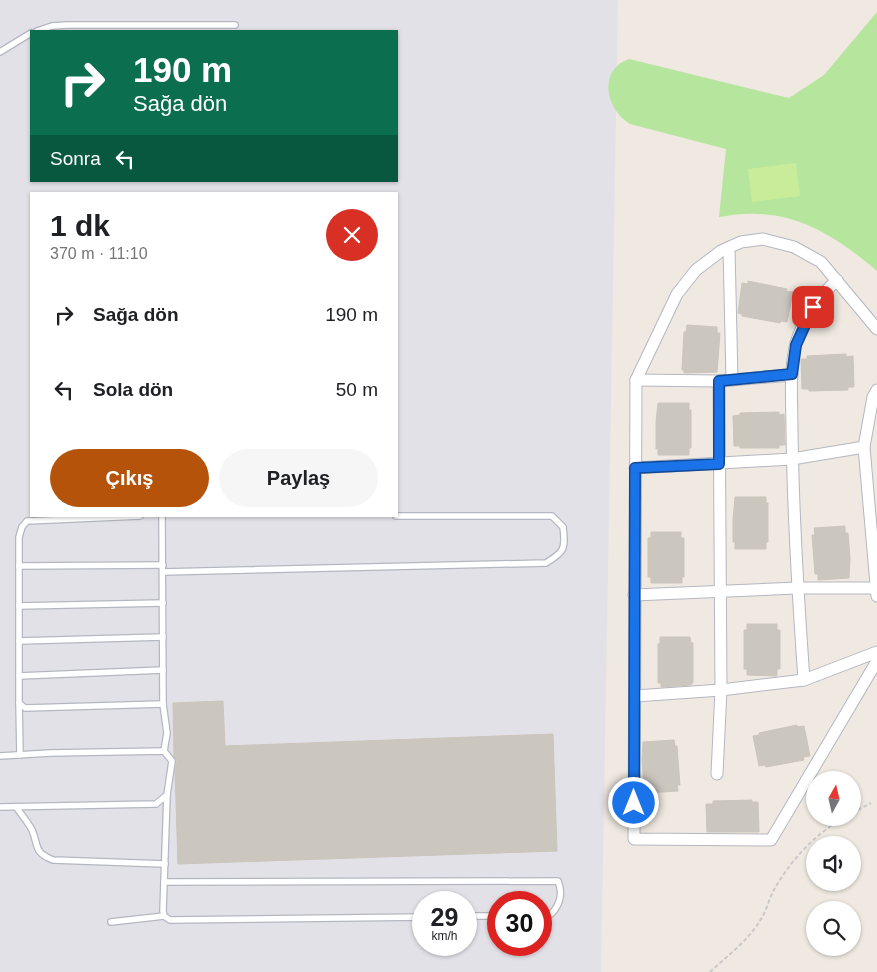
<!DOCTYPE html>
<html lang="tr">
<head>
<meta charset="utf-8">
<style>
	body { margin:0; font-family:Arial,sans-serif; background:#f6f6f6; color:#202124; height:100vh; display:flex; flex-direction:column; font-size:19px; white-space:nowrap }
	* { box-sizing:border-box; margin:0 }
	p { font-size:16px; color:#757577 }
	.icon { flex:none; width:28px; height:28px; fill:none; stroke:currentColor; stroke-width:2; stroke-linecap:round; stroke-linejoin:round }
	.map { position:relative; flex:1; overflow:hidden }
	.drawer { position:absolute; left:30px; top:192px; width:368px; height:325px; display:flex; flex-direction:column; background:#fff; border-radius:0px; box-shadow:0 1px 4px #0004 }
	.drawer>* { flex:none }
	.top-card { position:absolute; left:30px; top:30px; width:368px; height:152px; border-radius:0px; box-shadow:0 1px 4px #0004; background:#0b6e4f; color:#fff; overflow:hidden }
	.needle { width:32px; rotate:8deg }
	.fabs { position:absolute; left:806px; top:771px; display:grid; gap:10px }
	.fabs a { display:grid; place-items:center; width:55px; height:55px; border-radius:50%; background:#fff; box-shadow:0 1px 4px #0004; font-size:25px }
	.speed { position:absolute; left:412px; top:891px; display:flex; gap:10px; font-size:25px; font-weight:700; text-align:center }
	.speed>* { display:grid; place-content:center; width:65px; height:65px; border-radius:50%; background:#fff; box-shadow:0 1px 4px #0004; line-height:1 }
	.speed small { font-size:12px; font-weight:400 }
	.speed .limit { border:8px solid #d22; background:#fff; color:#111 }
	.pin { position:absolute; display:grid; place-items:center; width:42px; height:42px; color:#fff; margin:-21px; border-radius:10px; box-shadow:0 2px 8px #0006 }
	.me { position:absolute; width:55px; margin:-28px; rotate:0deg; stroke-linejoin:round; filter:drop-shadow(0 0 4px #0008) }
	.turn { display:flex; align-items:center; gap:18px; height:105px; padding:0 20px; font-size:22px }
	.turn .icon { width:65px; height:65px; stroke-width:2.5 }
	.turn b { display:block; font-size:35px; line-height:42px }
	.then { display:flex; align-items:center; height:48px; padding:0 20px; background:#0003; gap:10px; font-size:19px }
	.round { display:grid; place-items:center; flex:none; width:52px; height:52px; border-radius:26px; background:#f6f6f6 }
	.overview { display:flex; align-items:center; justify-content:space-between; height:85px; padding:0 20px }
	h1 { font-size:30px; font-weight:600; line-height:38px }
	.primary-button { display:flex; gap:10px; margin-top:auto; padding:10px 20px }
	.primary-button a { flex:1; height:58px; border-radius:30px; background:#b45309; color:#fff; font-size:20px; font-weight:600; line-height:58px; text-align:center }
	.primary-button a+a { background:#f6f6f6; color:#202124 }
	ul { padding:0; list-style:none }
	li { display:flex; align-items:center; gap:15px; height:75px; padding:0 20px }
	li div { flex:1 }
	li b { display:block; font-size:19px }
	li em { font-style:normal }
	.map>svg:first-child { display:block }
	.industrial { fill:#e3e1e8; fill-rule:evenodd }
	.green { fill:#b6e59e }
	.pitch { fill:#c9ec9a }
	.building { fill:#cbc7bf; stroke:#cbc5ba }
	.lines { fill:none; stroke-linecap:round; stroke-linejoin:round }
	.lane-casing { stroke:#b4b7c1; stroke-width:8 }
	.street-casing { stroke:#b4b7c1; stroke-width:13 }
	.path { stroke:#c9c9c9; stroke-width:2; stroke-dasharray:4 2.5; stroke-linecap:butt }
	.lane { stroke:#fff; stroke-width:5.5 }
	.street { stroke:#fff; stroke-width:11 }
	.route-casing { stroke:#114b97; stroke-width:12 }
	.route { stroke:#1a73e8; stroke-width:9 }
</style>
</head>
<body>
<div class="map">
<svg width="877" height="972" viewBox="0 0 877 972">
	<rect width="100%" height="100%" fill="#efe9e1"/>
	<path class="industrial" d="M0,0H618L601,972H0ZM31,31H396V181H31ZM31,194H396V516H31ZM424,902H466V945H424ZM499,902H541V945H499Z"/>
	<path class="green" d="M877,12V271C829,230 784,204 719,217L726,149L630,124C606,110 597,70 629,59L789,98L824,75Z"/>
	<polygon class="pitch" points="796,163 800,196 752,202 748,169"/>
	<g class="building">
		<polygon points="748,281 787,289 786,291 793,292 787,322 781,321 780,323 742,316 742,314 738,313 742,283 748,284"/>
		<polygon points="687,325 717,327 717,333 720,333 717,372 684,373 684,370 682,370 684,332 686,332"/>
		<polygon points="846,354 846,357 853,356 854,387 848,387 848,390 809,391 809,389 802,389 801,359 807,359 807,356"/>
		<polygon points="658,403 689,403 689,410 691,410 691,448 689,448 689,455 658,455 658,448 656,449 656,422"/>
		<polygon points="779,412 779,415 784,414 785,445 779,445 779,448 740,448 740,446 734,446 733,416 740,415 740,413"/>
		<polygon points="735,497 766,497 766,503 768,503 768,542 766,542 766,549 735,549 735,542 733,542 733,519"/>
		<polygon points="845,526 845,533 848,533 850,558 849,578 818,580 818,574 815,574 812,535 815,535 814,528"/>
		<polygon points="651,532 681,532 681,538 684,538 684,577 682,577 682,583 651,583 651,577 648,577 648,538 651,538"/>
		<polygon points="747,624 777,624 777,630 780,630 780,669 777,669 777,676 747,675 747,669 744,669 744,630 747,630"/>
		<polygon points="660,637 690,637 691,643 693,643 693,682 691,685 661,687 661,683 658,683 658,644 660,644"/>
		<polygon points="223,701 225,746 553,734 557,851 178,864 175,772 177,761 174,757 173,703"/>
		<polygon points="797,725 797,727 804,726 810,756 803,757 804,760 766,767 765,765 759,766 753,736 759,735 759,733"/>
		<polygon points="674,740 675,746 677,746 680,785 677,785 678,791 647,793 647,787 644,787 642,760 643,742"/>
		<polygon points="752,800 752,802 758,802 759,832 707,832 706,804 713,804 713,801"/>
	</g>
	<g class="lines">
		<defs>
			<g id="lane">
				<polyline points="37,31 52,26 67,25 235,25"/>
				<polyline points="0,52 31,33"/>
				<polyline points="140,516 27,521 22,527 19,537 19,703 25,708 163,704"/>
				<polyline points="162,516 163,704 167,733 164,751"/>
				<polyline points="19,566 163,565"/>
				<path d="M163,572L546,563C564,552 566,549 563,527L552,516H396"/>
				<polyline points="19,606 163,603"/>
				<polyline points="19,641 163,637"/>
				<polyline points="19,676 163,670"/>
				<polyline points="19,703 20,755"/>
				<polyline points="0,756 50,753 164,751 172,761 167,795 156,804 0,807"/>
				<polyline points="167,795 163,911 164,916 170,920 424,917"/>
				<path d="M16,807C21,814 28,822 32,830C39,846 33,852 53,860L165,864"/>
				<path d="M164,882L558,881C563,893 560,905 551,914L541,915"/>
				<polyline points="466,916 499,916"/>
				<polyline points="111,922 164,916"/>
			</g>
			<g id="street">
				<polyline points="729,248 732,380"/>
				<polyline points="877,329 821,262 794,247 763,239 741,242 721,251 696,270 677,294 636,380 634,839 771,840 877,661"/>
				<polyline points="636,380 719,381 792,375"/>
				<polyline points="877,390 873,397 864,447 877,596"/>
				<polyline points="635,468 792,459 864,447"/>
				<polyline points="634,595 797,588 876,588"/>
				<path d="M804,680C798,596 793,513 792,430C792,402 789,371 796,343C804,318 817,298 837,280"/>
				<polyline points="635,696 721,690 804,680 877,652"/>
				<polyline points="717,774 721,690 719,381"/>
			</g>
		</defs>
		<use href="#lane" class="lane-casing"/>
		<use href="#street" class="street-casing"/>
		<g class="path">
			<polyline points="852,813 871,803"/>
			<path d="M710,972C727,956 749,940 761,919C767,910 769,898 775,888C791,860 816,833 844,818"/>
		</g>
		<use href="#lane" class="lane"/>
		<use href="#street" class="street"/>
	</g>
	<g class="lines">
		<defs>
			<polyline id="route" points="634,803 635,468 719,464 719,381 792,374 796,345 813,307"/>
		</defs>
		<use href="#route" class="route-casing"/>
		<use href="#route" class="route"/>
	</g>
</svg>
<div class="fabs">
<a><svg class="needle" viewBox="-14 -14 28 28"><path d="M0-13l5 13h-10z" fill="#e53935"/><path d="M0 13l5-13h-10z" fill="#757577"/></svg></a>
<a><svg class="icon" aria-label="sound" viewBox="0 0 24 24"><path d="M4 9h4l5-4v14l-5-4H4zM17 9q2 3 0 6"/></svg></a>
<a><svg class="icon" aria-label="search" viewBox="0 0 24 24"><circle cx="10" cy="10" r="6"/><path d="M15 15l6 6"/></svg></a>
</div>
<div class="speed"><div>29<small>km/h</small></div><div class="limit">30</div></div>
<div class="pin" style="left:813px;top:307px;background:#d93025"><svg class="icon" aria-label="arrive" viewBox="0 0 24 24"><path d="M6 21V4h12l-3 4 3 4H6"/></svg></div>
<svg class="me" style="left:634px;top:803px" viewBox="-20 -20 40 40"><circle r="17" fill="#1a73e8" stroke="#fff" stroke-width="3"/><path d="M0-11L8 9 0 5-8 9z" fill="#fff"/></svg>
<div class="top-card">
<div class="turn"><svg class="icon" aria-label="right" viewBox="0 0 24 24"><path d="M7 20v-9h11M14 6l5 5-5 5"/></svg><div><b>190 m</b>Sağa dön</div></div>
<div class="then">Sonra<svg class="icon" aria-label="left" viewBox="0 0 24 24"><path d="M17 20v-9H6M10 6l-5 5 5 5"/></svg></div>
</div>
<section class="drawer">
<div class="overview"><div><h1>1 dk</h1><p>370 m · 11:10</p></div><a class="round" style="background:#d93025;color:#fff"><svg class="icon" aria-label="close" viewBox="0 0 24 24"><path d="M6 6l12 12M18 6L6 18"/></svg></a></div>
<ul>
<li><svg class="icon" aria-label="right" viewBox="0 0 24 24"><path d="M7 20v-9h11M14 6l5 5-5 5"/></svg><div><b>Sağa dön</b></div><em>190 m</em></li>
<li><svg class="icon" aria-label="left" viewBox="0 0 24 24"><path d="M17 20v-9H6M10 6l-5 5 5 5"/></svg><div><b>Sola dön</b></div><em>50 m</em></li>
</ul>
<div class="primary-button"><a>Çıkış</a><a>Paylaş</a></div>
</section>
</div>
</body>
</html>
